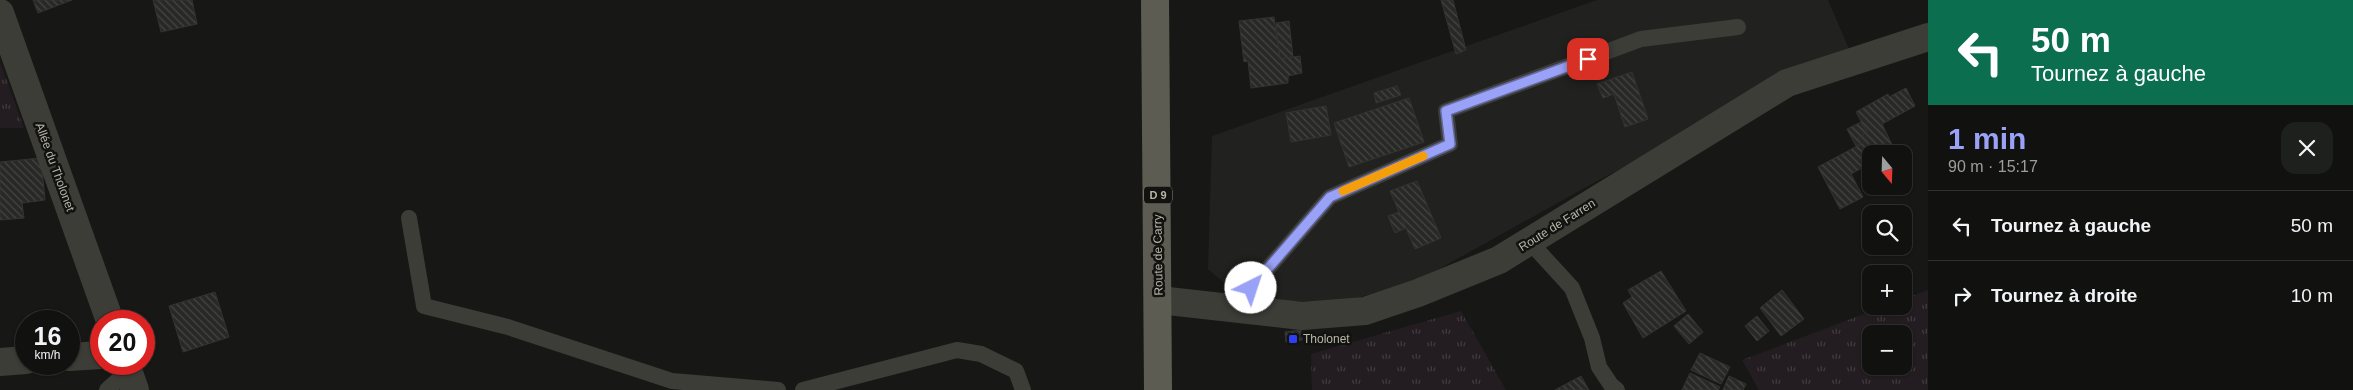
<!DOCTYPE html>
<html lang="fr">
<head>
<meta charset="utf-8">
<style>
	body { margin:0; font-family:Arial,sans-serif; background:#1e201e; color:#f1f3f6; height:100vh; display:flex; flex-direction:column; font-size:19px; white-space:nowrap }
	* { box-sizing:border-box; margin:0 }
	p { font-size:16px; color:#9c9e9f }
	.icon { flex:none; width:28px; height:28px; fill:none; stroke:currentColor; stroke-width:2; stroke-linecap:round; stroke-linejoin:round }
	.map { position:relative; flex:1; overflow:hidden }
	.details { display:flex; flex-direction:column; background:#111210; width:425px }
	.details>* { flex:none }
	.banner { background:#0b6e4f; color:#fff; overflow:hidden }
	.needle { width:32px; rotate:161deg }
	.buttons { position:absolute; left:1862px; top:145px; display:grid; gap:10px }
	.buttons a { display:grid; place-items:center; width:50px; height:50px; border-radius:10px; background:#111210; box-shadow:0 1px 4px #0004,0 0 0 1px #303230; font-size:25px }
	.speed { position:absolute; left:15px; top:310px; display:flex; gap:10px; font-size:25px; font-weight:700; text-align:center }
	.speed>* { display:grid; place-content:center; width:65px; height:65px; border-radius:50%; background:#111210; box-shadow:0 1px 4px #0004,0 0 0 1px #303230; line-height:1 }
	.speed small { font-size:12px; font-weight:400 }
	.speed .limit { border:8px solid #d22; background:#fff; color:#111 }
	.pin { position:absolute; display:grid; place-items:center; width:42px; height:42px; color:#fff; margin:-21px; border-radius:10px; box-shadow:0 2px 8px #0006 }
	.me { position:absolute; width:55px; margin:-28px; rotate:41deg; stroke-linejoin:round; filter:drop-shadow(0 0 4px #0008) }
	.turn { display:flex; align-items:center; gap:18px; height:105px; padding:0 20px; font-size:22px }
	.turn .icon { width:65px; height:65px; stroke-width:2.5 }
	.turn b { display:block; font-size:35px; line-height:42px }
	.round { display:grid; place-items:center; flex:none; width:52px; height:52px; border-radius:15px; background:#1e201e }
	.headline { display:flex; align-items:center; justify-content:space-between; height:85px; padding:0 20px }
	h1 { font-size:30px; font-weight:600; line-height:38px; color:#99a2f6 }
	ul { padding:0; list-style:none }
	li { display:flex; align-items:center; gap:15px; height:70px; padding:0 20px; border-top:1px solid #303230 }
	li div { flex:1 }
	li b { display:block; font-size:19px }
	li em { font-style:normal }
	main { display:flex; flex:1; min-height:0 }
	.map>svg:first-child { display:block }
	.built { fill:#21221f }
	.grass { fill:url(#grass-tufts); fill-rule:evenodd }
	.building { fill:url(#building-back-hatch); stroke:#333430 }
	.lines { fill:none; stroke-linecap:round; stroke-linejoin:round }
	.lane { stroke:#3c3d37; stroke-width:16 }
	.street { stroke:#3c3d37; stroke-width:28 }
	.primary { stroke:#5c5c52; stroke-width:28 }
	.route-casing { stroke:#6369a0; stroke-width:12 }
	.route { stroke:#99a2f6; stroke-width:9 }
	.slow { stroke:#f59e0b; stroke-width:9 }
	.poi-dot { fill:#2e3ef7; stroke:#121311; stroke-width:2 }
	.labels { text-anchor:middle; stroke-width:5; stroke-linejoin:round; paint-order:stroke }
	.shield { fill:#121311; stroke:#86867a; stroke-width:1 }
	.shield-label { font-size:11px; font-weight:bold; fill:#b8b7a7 }
	.street-label { font-size:12px; fill:#b8b7a7; stroke:#121311 }
	.poi-label { font-size:12px; fill:#b8b7a7; stroke:#121311; text-anchor:start }
</style>
</head>
<body>
<main>
<div class="map">
<svg width="1928" height="390" viewBox="0 0 1928 390">
	<defs>
		<pattern id="grass-tufts" width="24" height="20" patternUnits="userSpaceOnUse" patternTransform="scale(1.25)"><rect width="24" height="20" fill="#231c20"/><path d="M3 7l-1-3M5 7V3M7 7l1-3M15 17l-1-3M17 17v-4M19 17l1-3" fill="none" stroke="#413b3e"/></pattern>
		<pattern id="building-back-hatch" width="6" height="6" patternUnits="userSpaceOnUse" patternTransform="scale(1.25)"><rect width="6" height="6" fill="#282926"/><path d="M-1 5l2 2M0 0l6 6M5-1l2 2" fill="none" stroke="#454643"/></pattern>
	</defs>
	<rect width="100%" height="100%" fill="#171816"/>
	<polygon class="built" points="1597,0 1828,0 1849,49 1597,181 1414,283 1337,303 1266,300 1251,288 1230,288 1208,269 1212,136"/>
	<g class="grass">
		<polygon points="0,62 24,128 0,128"/>
		<path d="M1928,290V390H1759L1742,360L1885,306H1904V299ZM1871,334H1904V366H1871Z"/>
		<polygon points="1461,311 1506,390 1312,390 1311,354"/>
	</g>
	<g class="building">
		<polygon points="33,0 72,0 38,13"/>
		<polygon points="153,0 192,0 197,24 161,32"/>
		<polygon points="1441,0 1453,0 1466,50 1456,54"/>
		<polygon points="1274,17 1280,59 1300,56 1302,73 1288,76 1288,83 1251,88 1248,61 1244,62 1239,21"/>
		<polygon points="1289,21 1293,57 1280,59 1276,23"/>
		<polygon points="1632,72 1648,119 1625,127 1614,94 1603,98 1597,84"/>
		<polygon points="1397,86 1401,95 1376,103 1374,93"/>
		<polygon points="1906,88 1915,106 1882,124 1895,151 1889,154 1871,154 1871,163 1851,174 1863,197 1840,209 1818,167 1861,144 1858,138 1867,132 1856,112 1888,94 1889,97"/>
		<polygon points="1409,98 1424,142 1349,167 1334,123"/>
		<polygon points="1326,106 1331,135 1291,142 1286,113"/>
		<polygon points="1861,122 1867,132 1858,138 1861,144 1856,146 1847,129"/>
		<polygon points="41,158 45,200 22,203 24,218 0,220 0,162"/>
		<polygon points="1417,181 1441,238 1415,249 1390,191"/>
		<polygon points="1399,212 1406,228 1395,233 1388,216"/>
		<polygon points="1661,271 1686,311 1643,338 1623,303 1632,297 1628,290"/>
		<polygon points="1782,290 1804,319 1781,336 1760,308"/>
		<polygon points="215,292 229,337 183,352 169,306"/>
		<polygon points="1688,314 1703,332 1689,344 1674,326"/>
		<polygon points="1757,316 1769,331 1757,341 1745,326"/>
		<polygon points="1301,330 1302,340 1286,342 1285,332"/>
		<polygon points="1700,353 1730,367 1721,384 1691,370"/>
		<polygon points="1690,373 1720,387 1718,390 1682,390"/>
		<polygon points="1581,376 1589,390 1555,390"/>
		<polygon points="1729,376 1746,384 1743,390 1723,390"/>
	</g>
	<g class="lines">
		<g class="lane">
			<polyline points="409,218 424,306 508,327 672,381 778,390"/>
			<polyline points="1529,241 1572,288 1592,338 1599,367 1611,385 1617,390"/>
			<polyline points="1243,309 1251,288 1330,197 1450,144 1446,111 1641,39 1738,27"/>
			<polyline points="107,390 128,371"/>
			<polyline points="803,390 957,350 981,354 1016,371 1023,390"/>
		</g>
		<g class="street">
			<polyline points="0,13 110,321"/>
			<polyline points="1159,300 1302,316 1365,311 1418,293 1499,260 1787,83 1928,37"/>
			<polyline points="69,357 101,355"/>
			<polyline points="0,362 26,360"/>
			<polyline points="126,364 135,390"/>
		</g>
		<polyline class="primary" points="1155,0 1158,390"/>
	</g>
	<g class="lines">
		<defs>
			<polyline id="route" points="1251,288 1330,197 1450,144 1446,111 1588,59"/>
		</defs>
		<use href="#route" class="route-casing"/>
		<use href="#route" class="route"/>
		<polyline class="slow" points="1343,191 1423,156"/>
	</g>
	<rect class="poi-dot" x="1288" y="334" width="10" height="10" rx="2.5"/>
	<g class="labels">
		<rect class="shield" x="1144" y="186.5" width="28" height="17" rx="4"/>
		<g class="shield-label">
			<text x="1158" y="199">D 9</text>
		</g>
		<g class="street-label">
			<text transform="translate(55 167) rotate(70)" y="4">Allée du Tholonet</text>
			<text transform="translate(1557 225) rotate(-32)" y="4">Route de Farren</text>
			<text transform="translate(1158 255) rotate(-91)" y="4">Route de Carry</text>
		</g>
		<g class="poi-label">
			<text x="1303" y="343">Tholonet</text>
		</g>
	</g>
</svg>
<div class="buttons">
<a><svg class="needle" viewBox="-14 -14 28 28"><path d="M0-13l5 13h-10z" fill="#e53935"/><path d="M0 13l5-13h-10z" fill="#9c9e9f"/></svg></a>
<a><svg class="icon" aria-label="search" viewBox="0 0 24 24"><circle cx="10" cy="10" r="6"/><path d="M15 15l6 6"/></svg></a>
<a>+</a>
<a>−</a>
</div>
<div class="speed"><div>16<small>km/h</small></div><div class="limit">20</div></div>
<div class="pin" style="left:1588px;top:59px;background:#d93025"><svg class="icon" aria-label="arrive" viewBox="0 0 24 24"><path d="M6 21V4h12l-3 4 3 4H6"/></svg></div>
<svg class="me" style="left:1251px;top:288px" viewBox="-20 -20 40 40"><circle r="19" fill="#fff"/><path d="M0-13L10 11 0 6-10 11z" fill="#99a2f6"/></svg>
</div>
<section class="details">
<div class="banner">
<div class="turn"><svg class="icon" aria-label="left" viewBox="0 0 24 24"><path d="M17 20v-9H6M10 6l-5 5 5 5"/></svg><div><b>50 m</b>Tournez à gauche</div></div>
</div>
<div class="headline"><div><h1>1 min</h1><p>90 m · 15:17</p></div><a class="round"><svg class="icon" aria-label="close" viewBox="0 0 24 24"><path d="M6 6l12 12M18 6L6 18"/></svg></a></div>
<ul>
<li><svg class="icon" aria-label="left" viewBox="0 0 24 24"><path d="M17 20v-9H6M10 6l-5 5 5 5"/></svg><div><b>Tournez à gauche</b></div><em>50 m</em></li>
<li><svg class="icon" aria-label="right" viewBox="0 0 24 24"><path d="M7 20v-9h11M14 6l5 5-5 5"/></svg><div><b>Tournez à droite</b></div><em>10 m</em></li>
</ul>
</section>
</main>
</body>
</html>
